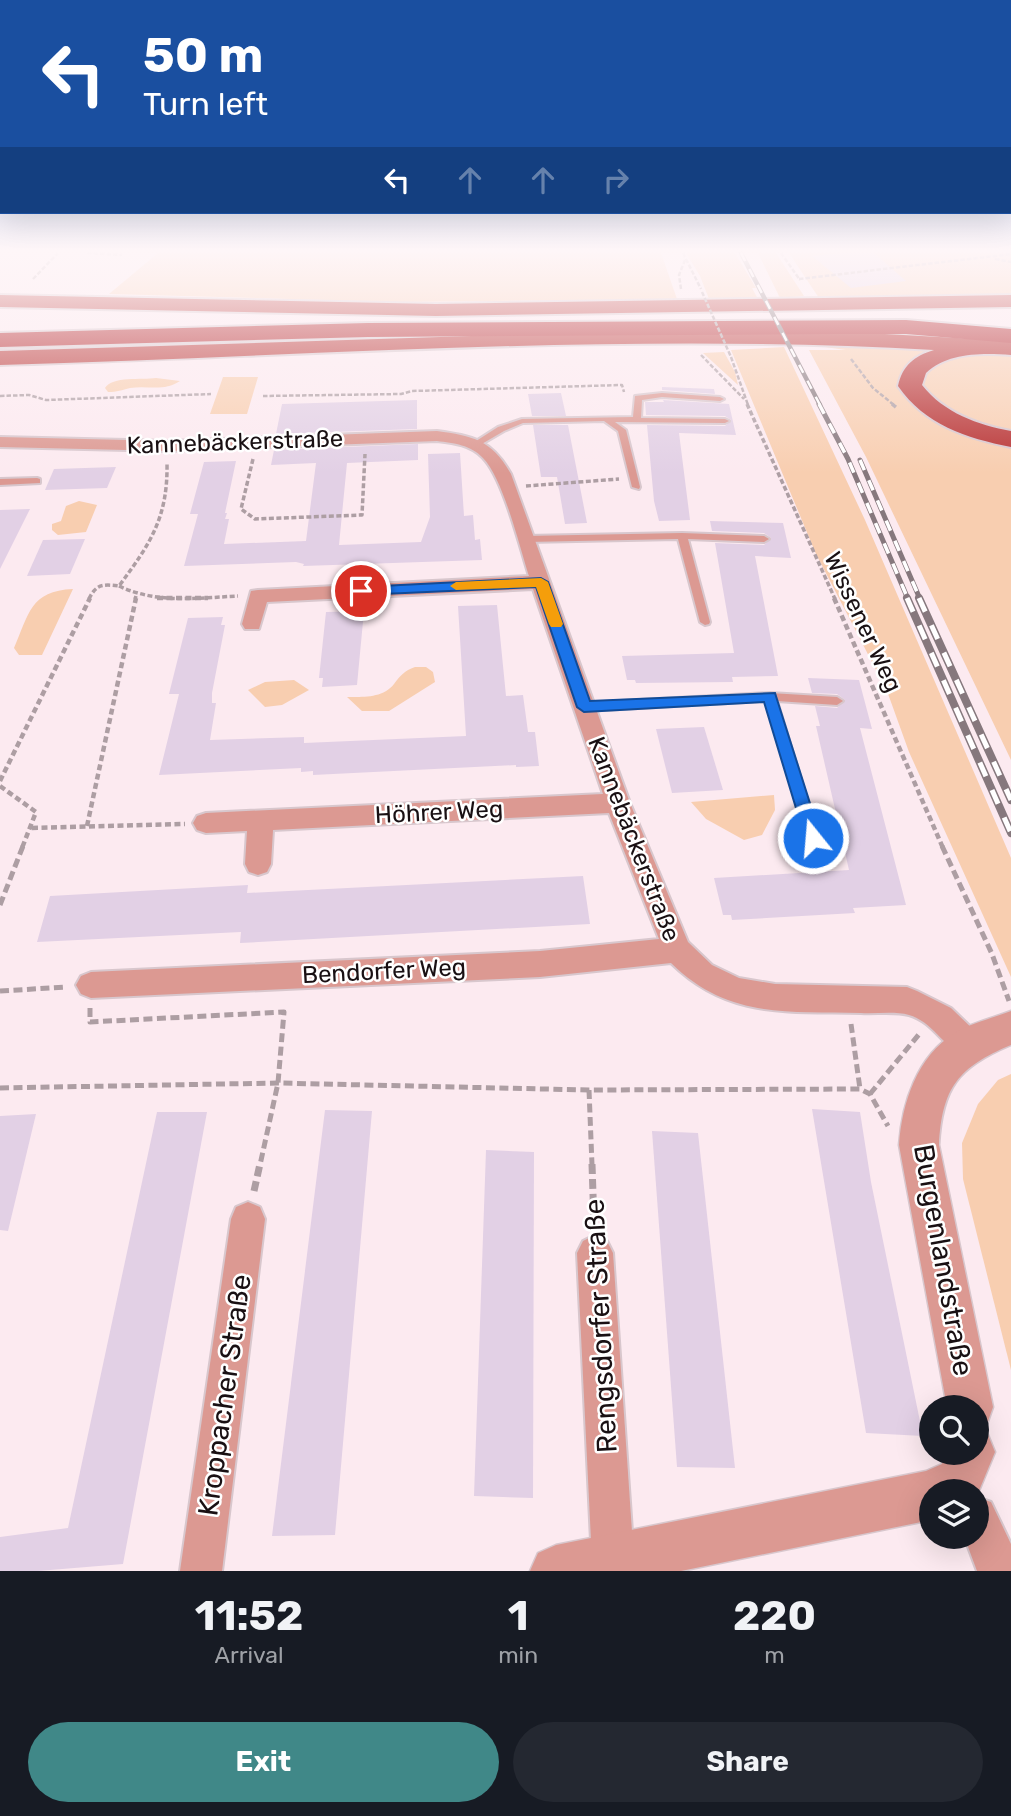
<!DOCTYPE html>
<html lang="en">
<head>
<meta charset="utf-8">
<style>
	body { margin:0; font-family:Rubik,sans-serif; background:#242831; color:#f1f3f6; height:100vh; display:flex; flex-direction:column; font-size:26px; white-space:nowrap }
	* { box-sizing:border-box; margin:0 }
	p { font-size:23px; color:#9ea1a6 }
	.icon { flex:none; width:38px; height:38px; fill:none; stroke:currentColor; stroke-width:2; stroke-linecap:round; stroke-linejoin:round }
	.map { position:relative; height:1571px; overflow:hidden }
	.side { display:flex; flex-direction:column; background:#171b24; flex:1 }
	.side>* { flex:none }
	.hud { position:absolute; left:0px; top:0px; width:1012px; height:214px; box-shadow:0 7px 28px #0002; background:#1a4fa0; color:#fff; overflow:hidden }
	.buttons { position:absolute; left:919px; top:1395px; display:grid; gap:14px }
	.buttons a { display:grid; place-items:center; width:70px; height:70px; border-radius:50%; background:#171b24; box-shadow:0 7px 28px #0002; font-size:35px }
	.pin { position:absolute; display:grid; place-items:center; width:60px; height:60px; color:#fff; margin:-30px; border:4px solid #fff; border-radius:50%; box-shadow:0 2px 7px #0007 }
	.me { position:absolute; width:77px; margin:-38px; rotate:343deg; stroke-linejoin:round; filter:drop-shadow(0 0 5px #0008) }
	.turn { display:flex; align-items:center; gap:24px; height:147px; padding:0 28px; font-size:32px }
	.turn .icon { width:91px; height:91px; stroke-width:2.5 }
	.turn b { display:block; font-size:49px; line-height:60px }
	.lanes { display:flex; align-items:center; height:66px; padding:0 28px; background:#0003; justify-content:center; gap:35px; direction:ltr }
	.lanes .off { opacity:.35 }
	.eta { display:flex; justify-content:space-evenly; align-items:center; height:119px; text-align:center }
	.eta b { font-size:42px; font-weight:700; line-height:49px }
	.button { display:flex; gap:14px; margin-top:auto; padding:14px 28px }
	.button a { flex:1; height:80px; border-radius:42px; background:#408888; color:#fff; font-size:28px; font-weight:700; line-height:80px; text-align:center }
	.button a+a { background:#242831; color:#f1f3f6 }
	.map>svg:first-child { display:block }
	.green { fill:#f8ceb0 }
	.building { fill:#e2d0e5 }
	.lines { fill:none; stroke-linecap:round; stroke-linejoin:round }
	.service-casing { stroke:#d8c7cd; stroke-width:4 }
	.minor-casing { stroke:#d8c7cd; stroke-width:4 }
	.tertiary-casing { stroke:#d8c7cd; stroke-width:3 }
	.trunk-casing { stroke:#d8c7cd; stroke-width:4 }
	.motorway-casing { stroke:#d8c7cd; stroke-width:4 }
	.path-far4 { stroke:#ad9ea3; stroke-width:2.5; stroke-dasharray:4.5 2; stroke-linecap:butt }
	.path-far3 { stroke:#ad9ea3; stroke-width:3.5; stroke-dasharray:5 2.5; stroke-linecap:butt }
	.path-far2 { stroke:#ad9ea3; stroke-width:4.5; stroke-dasharray:6 3.5; stroke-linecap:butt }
	.path-far1 { stroke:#ad9ea3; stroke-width:5; stroke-dasharray:9 4.5; stroke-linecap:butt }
	.path { stroke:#ad9ea3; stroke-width:7; stroke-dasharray:10 5; stroke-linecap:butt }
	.service { fill:#dc9992; fill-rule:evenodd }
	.minor { fill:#dc9992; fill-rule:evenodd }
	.tertiary { fill:#dc9992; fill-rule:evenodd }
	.trunk { fill:#b83333; fill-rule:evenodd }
	.motorway { fill:#b11e23; fill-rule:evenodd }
	.rail-far2-casing { stroke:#86787d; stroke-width:4.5 }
	.rail-far1-casing { stroke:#86787d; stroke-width:5 }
	.rail-casing { stroke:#86787d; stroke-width:8 }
	.rail-far2 { stroke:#fff; stroke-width:2.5; stroke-dasharray:9; stroke-linecap:butt }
	.rail-far1 { stroke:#fff; stroke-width:3.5; stroke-dasharray:11; stroke-linecap:butt }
	.rail { stroke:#fff; stroke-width:5; stroke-dasharray:15; stroke-linecap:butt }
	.path-bridge { stroke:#ad9ea3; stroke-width:2.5; stroke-dasharray:4.5 2; stroke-linecap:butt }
	.route { fill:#1a73e8; stroke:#114b97; stroke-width:2 }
	.slow { fill:#f59e0b }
	.labels { text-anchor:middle; stroke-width:5; stroke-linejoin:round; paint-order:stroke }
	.street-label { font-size:24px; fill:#191013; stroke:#fff }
	.near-street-label { font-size:28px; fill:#191013; stroke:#fff }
</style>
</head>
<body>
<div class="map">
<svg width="1011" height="1571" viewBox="0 0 1011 1571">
	<rect width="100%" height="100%" fill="#fceaf0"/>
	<g class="green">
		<polygon points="158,253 661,253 677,299 396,302 109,294"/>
		<polygon points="686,253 735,253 756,288 752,288 758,299 709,299 700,276"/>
		<polygon points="758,253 776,253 804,296 780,298"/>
		<polygon points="789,253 1011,253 1011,298 821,301"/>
		<path d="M815,342L941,349C919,354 897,362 903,389L1011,444V760L866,457L809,350H846L818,346Z"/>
		<polygon points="784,347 865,520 1011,858 1011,977 909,752 887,691 816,554 731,350"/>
		<polygon points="724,352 735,372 738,385 703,353"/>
		<path d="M967,354H1011V434L946,412L921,386C922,361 947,360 967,354Z"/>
		<polygon points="223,377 258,377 247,414 210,414"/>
		<path d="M156,378L180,381C164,392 148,385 130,388C122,390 117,392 108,392L105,388C112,376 142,380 156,378Z"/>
		<polygon points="79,501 97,505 86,532 58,535 52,530 52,524 61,521 66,506"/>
		<path d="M73,589L42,655H19L14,648C29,614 30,591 73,589Z"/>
		<path d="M415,667H426L433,672L435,682L389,711H362L347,697C364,697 383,698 394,684C401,675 404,671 415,667Z"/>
		<polygon points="294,680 309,690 282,705 265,707 248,690 265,682"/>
		<polygon points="774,795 775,810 762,835 744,840 706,819 691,802"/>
		<polygon points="1011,1074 1011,1370 963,1179 962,1143 978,1104 998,1080"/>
	</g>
	<g class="building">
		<polygon points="843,253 874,253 906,281 851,288 812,256"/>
		<polygon points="662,387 714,389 715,394 662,390"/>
		<polygon points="561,393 566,416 532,416 528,394"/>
		<polygon points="417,400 417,429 276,434 282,404"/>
		<polygon points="663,400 729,404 736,435 679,433 690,520 659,521 654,501 647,425 725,426 731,420 725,416 646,415 645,402 664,402"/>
		<polygon points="533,425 568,425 587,523 565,524 557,477 541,477"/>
		<polygon points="418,444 418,460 347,463 339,545 421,542 430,517 428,454 460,453 464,516 473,515 475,540 480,539 482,560 303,566 304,564 296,562 184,566 198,514 190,514 204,462 236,461 225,513 227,513 225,519 229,519 224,544 306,541 316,463 271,465 274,450"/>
		<polygon points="116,467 107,488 45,490 54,469"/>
		<polygon points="30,509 0,569 0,510"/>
		<polygon points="710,521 783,523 791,558 755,556 778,676 732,677 733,682 636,683 635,680 627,680 622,656 734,653 715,543 764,545 771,538 764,533 712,531"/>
		<polygon points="85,539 70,574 27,576 43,540"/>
		<polygon points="497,605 506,696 523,695 528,732 535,732 539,766 516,767 516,765 313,775 313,771 301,772 301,768 159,775 179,694 169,694 188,618 223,617 221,625 225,625 212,693 212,703 216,703 210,740 304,737 304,743 466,736 458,606"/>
		<polygon points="364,611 357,685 322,687 323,678 319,678 326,612"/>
		<polygon points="808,678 859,680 872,729 860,728 906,905 853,908 855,913 732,920 731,915 723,915 714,878 849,870 816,726 820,726 815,706 837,708 845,700 837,694 812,693"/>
		<polygon points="704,727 723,790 672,793 656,729"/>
		<polygon points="583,876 590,924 240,943 241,932 37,942 50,896 248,885 247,893"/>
		<polygon points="812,1109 860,1112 871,1182 923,1436 866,1433"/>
		<polygon points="325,1110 372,1111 335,1535 272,1536"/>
		<polygon points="157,1112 207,1112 123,1564 38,1571 0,1571 0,1537 68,1528"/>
		<polygon points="36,1114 8,1231 0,1230 0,1116"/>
		<polygon points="652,1131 698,1133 735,1468 677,1467"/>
		<polygon points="486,1150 534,1152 533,1498 474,1496"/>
	</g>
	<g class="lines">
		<defs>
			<g id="service">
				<polygon points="662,393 720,397 724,399 720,401 662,397 642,400 641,418 725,419 729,421 725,423 615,422 626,430 640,487 639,489 632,487 618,431 604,421 523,423 504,431 480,445 473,443 498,427 522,419 633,417 635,396"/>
				<polygon points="37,478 40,479 40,483 0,485 0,479"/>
				<polygon points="682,533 764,536 769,539 764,542 688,539 710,622 709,624 705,625 700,622 678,539 526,542 521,539 526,536"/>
				<polygon points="770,693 837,697 843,701 837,705 777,701 819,838 818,842 808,842 807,838 766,701 584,711 578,707 584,703"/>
			</g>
			<g id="minor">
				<path d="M437,431C473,436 492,440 511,474L630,803L688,942L712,965L739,978L775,984L907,987L917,991L951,1008L979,1035L983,1045L979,1055L968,1059C945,1050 934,1022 909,1015C895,1011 876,1014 861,1013C787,1011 728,1019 671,963L540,977L91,998L81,994L76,985L81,976L91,972L540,951L659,939L609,813L273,830L271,864L267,872L258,875L249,872L245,864L247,831L206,833L197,830L193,823L197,816L206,813L603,794L533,589L267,602L259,629H245L242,624L251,591L258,590L529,576C520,548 503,478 483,458C471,445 454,443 437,441L169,451L0,447V437L169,441Z"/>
				<polygon points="248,1202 260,1207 265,1219 222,1571 180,1571 231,1219 236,1207"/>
				<polygon points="595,1235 607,1241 613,1253 634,1561 630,1571 596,1571 592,1561 577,1253 583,1241"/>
				<polygon points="976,1497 991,1502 1011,1544 1011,1571 977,1571 964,1536 976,1536"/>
			</g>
			<g id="tertiary">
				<path d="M1011,1011V1045C958,1067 942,1088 939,1145L993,1407L987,1424L976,1428V1407H947L899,1145C902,1103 917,1056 955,1033C971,1023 993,1018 1011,1011Z"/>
				<polygon points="976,1430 988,1435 995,1452 976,1498 976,1491 931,1491 931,1520 681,1571 530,1571 538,1553 556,1545 926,1471 942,1464 946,1452 976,1452"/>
			</g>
			<g id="trunk">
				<polygon points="0,295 436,304 1011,295 1011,307 436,316 0,307"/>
				<path d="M632,331L885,334L1011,341V355C984,353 948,352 926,373L922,385C944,413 978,425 1011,431V447C966,438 925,425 898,386C902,366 914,356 934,350C623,332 311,356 0,365V351Z"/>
			</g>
			<polygon id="motorway" points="906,320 1011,329 1011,343 906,334 836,334 368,337 0,347 0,333 368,323"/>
		</defs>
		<use href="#service" class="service-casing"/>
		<use href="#minor" class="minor-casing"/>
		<use href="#tertiary" class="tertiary-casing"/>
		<use href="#trunk" class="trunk-casing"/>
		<use href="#motorway" class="motorway-casing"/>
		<g class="path-far4">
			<polyline points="87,253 122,255"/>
			<polyline points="683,253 701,289"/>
			<polyline points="781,253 800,280"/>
			<polyline points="995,259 1011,262"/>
			<polyline points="33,279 58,253"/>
			<polyline points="799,279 1011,254"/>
			<polyline points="681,289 679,275 685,260"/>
			<polyline points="701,355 744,399"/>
			<polyline points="731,357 748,405"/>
			<polyline points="851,359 873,388 894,405"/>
			<polyline points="0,396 29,395 46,400 211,394"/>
			<polyline points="263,396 401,394 412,391 622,385 624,392"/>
		</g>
		<g class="path-far3">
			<polyline points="747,404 835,599"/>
			<polyline points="892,404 897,408"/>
			<polyline points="253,459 241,509 255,519 362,515 365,454"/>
			<polyline points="526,486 619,479"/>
			<path d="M119,586C157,604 197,598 238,596"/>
			<path d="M89,599C96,584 103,584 119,586C150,544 168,518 167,463"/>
			<polyline points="135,599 136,596"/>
		</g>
		<g class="path-far2">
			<polyline points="157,598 208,598"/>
			<polyline points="834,598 943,848"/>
			<polyline points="0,781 90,598"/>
			<polyline points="0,786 36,812 22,848"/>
			<polyline points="87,826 136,598"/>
			<polyline points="32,828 185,824"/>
		</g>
		<g class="path-far1">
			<polyline points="942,846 992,954 1009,1001"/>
			<polyline points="0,905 23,846"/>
			<polyline points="0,991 67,987"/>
			<polyline points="90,1008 90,1022 284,1012 278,1083 260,1165"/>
			<polyline points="851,1024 860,1089"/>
			<polyline points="0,1088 278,1083 589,1090 860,1089 870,1094 888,1126"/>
			<polyline points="589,1090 592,1165"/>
			<polyline points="870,1094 920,1033"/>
		</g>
		<g class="path">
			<polyline points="592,1164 594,1224"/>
			<polyline points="254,1191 260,1164"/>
		</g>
		<use href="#service" class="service"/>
		<use href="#minor" class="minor"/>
		<use href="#tertiary" class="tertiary"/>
		<use href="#trunk" class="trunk"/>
		<use href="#motorway" class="motorway"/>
		<defs>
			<polyline id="rail-far2" points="741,253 820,405"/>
			<g id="rail-far1">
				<polyline points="819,404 848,459 908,599"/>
				<polyline points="860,460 920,599"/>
			</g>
			<g id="rail">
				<polyline points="907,598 1011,833"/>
				<polyline points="919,598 1011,800"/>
			</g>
		</defs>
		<use href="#rail-far2" class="rail-far2-casing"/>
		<use href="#rail-far1" class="rail-far1-casing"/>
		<use href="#rail" class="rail-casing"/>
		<use href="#rail-far2" class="rail-far2"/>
		<use href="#rail-far1" class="rail-far1"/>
		<use href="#rail" class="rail"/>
		<polyline class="path-bridge" points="702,292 731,357"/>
	</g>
	<linearGradient id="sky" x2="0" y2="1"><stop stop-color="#97b4ef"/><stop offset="0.53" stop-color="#fef6f8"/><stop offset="1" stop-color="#fef6f8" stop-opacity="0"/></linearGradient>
	<rect width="1011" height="473" fill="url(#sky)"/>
	<polygon class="route" points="541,578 548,582 590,701 775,693 821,838 819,843 807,843 805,838 764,702 584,712 577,707 536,587 361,595 355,591 361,587"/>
	<polygon class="slow" points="541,578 548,582 563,624 561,627 551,627 549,624 536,587 456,590 450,586 456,582"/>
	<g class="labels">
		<g class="street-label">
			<text transform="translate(235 442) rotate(-2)" y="8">Kannebäckerstraße</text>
			<text transform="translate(863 622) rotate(65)" y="8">Wissener Weg</text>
			<text transform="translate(439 812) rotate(-3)" y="8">Höhrer Weg</text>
			<text transform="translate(634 839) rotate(69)" y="8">Kannebäckerstraße</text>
			<text transform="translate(384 971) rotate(-3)" y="8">Bendorfer Weg</text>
		</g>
		<g class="near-street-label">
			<text transform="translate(944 1260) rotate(80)" y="10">Burgenlandstraße</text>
			<text transform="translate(600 1326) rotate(-93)" y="10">Rengsdorfer Straße</text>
			<text transform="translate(224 1395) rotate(-82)" y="10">Kroppacher Straße</text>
		</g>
	</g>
</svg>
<div class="buttons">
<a><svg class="icon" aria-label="search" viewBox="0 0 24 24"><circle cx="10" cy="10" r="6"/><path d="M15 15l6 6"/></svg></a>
<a><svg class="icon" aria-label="layers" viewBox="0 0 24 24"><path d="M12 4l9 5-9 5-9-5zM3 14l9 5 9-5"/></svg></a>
</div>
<div class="pin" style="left:361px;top:591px;background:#d93025"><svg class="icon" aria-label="arrive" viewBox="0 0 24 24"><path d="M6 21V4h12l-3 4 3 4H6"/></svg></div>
<svg class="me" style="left:813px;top:838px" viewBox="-20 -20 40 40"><circle r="17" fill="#1a73e8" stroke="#fff" stroke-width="3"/><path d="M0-11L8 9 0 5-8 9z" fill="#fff"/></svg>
<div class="hud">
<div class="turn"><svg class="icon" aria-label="left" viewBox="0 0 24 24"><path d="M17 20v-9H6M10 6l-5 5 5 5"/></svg><div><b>50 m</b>Turn left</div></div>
<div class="lanes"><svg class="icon" aria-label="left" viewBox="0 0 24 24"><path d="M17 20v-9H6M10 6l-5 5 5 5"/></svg><svg class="icon off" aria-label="ahead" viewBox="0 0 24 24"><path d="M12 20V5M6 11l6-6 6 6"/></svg><svg class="icon off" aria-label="ahead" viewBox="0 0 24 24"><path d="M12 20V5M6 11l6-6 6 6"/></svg><svg class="icon off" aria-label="right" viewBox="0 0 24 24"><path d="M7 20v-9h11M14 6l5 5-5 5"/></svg></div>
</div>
</div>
<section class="side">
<div class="eta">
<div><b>11:52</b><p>Arrival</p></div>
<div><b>1</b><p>min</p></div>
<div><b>220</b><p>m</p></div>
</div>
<div class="button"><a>Exit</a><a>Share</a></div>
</section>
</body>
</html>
